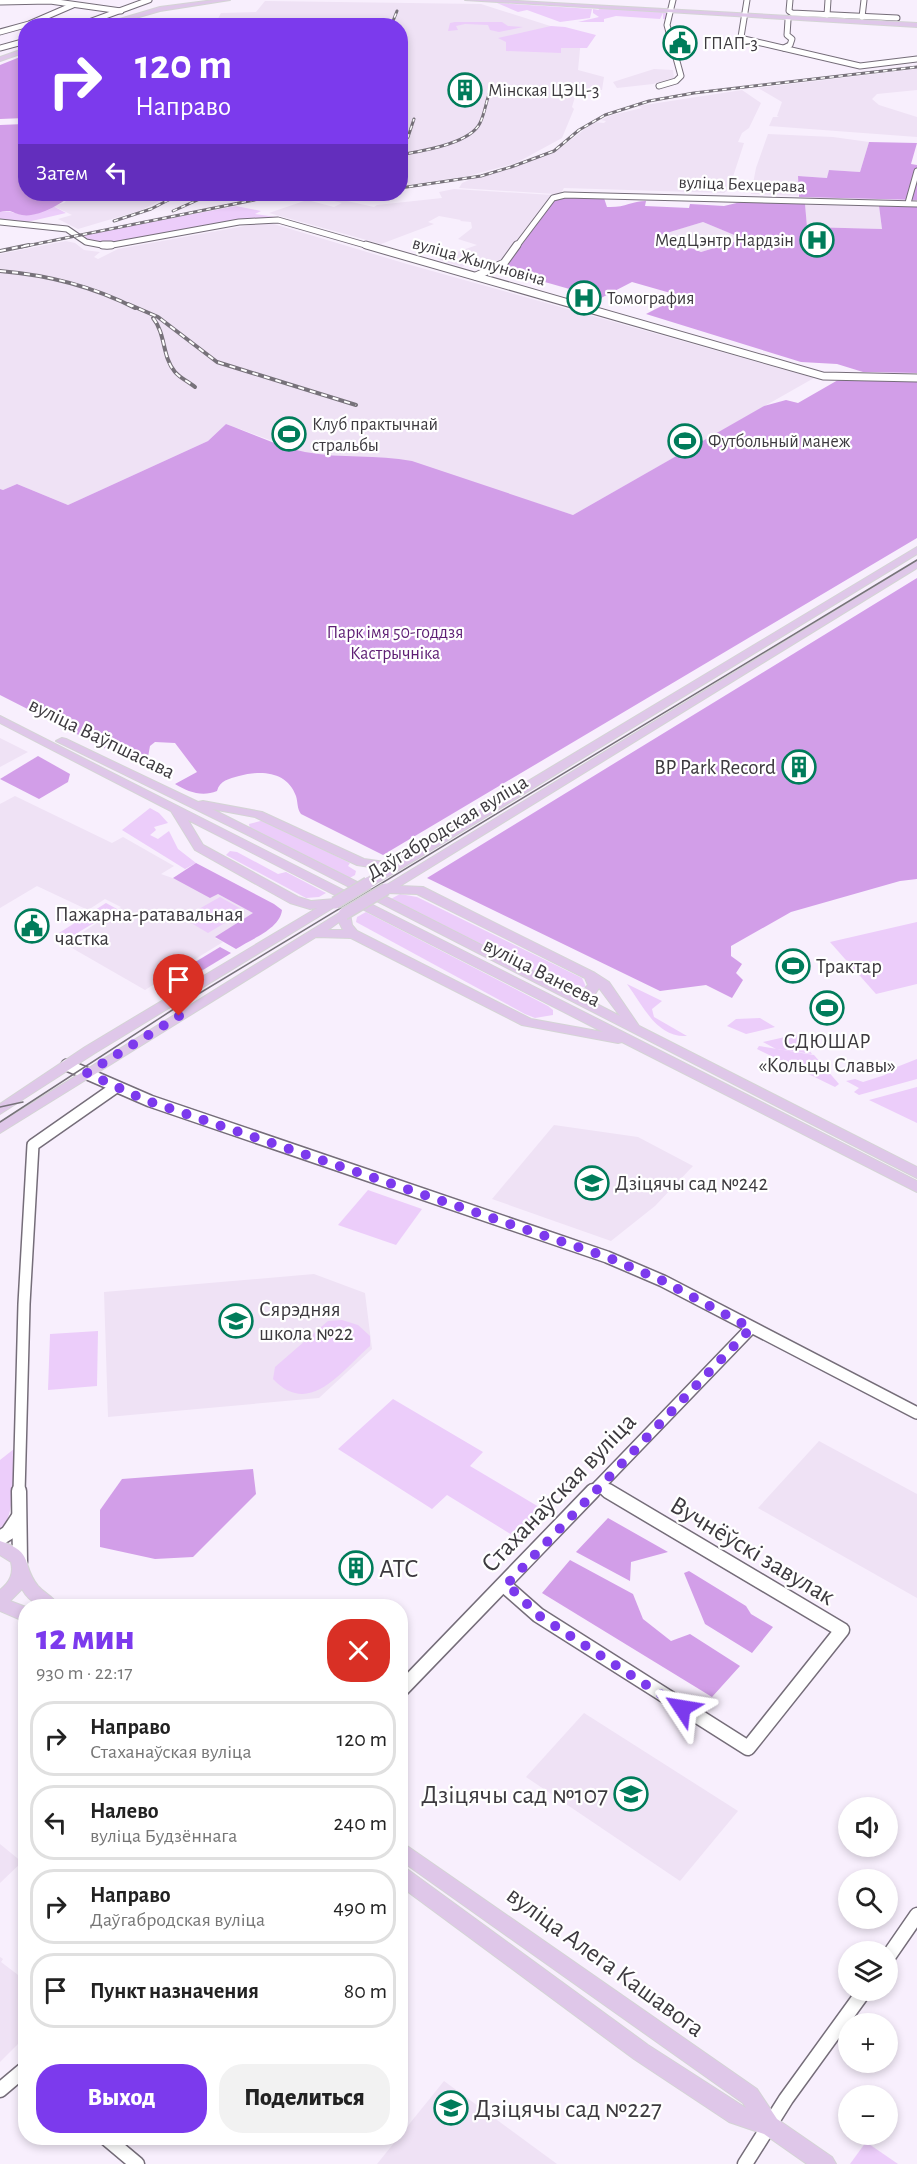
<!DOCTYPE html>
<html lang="ru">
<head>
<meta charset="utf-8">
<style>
	body { margin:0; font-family:"Alegreya Sans",sans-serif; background:#f2f2f2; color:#222; height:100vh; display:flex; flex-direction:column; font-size:22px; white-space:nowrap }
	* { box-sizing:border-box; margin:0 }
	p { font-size:20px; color:#767676 }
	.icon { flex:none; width:33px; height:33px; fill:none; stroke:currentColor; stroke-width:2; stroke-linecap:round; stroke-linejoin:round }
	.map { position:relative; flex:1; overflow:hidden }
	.sheet { position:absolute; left:18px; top:1599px; width:390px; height:546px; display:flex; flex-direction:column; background:#fff; border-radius:24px; box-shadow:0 3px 9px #0003 }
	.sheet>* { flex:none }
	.hud { position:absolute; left:18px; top:18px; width:390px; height:183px; border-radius:24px; box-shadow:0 3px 9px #0003; background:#7c3aed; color:#fff; overflow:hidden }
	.buttons { position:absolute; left:838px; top:1797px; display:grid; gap:12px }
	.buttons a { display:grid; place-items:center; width:60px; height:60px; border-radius:50%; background:#fff; box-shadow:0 3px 9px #0003; font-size:30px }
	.pin { position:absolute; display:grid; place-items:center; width:51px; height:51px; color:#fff; margin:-62px -26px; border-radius:50% 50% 50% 0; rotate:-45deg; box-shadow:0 0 6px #0007 }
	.pin .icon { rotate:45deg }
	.me { position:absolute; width:66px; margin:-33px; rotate:303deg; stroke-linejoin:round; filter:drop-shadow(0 0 4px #0008) }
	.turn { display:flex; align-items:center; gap:21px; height:126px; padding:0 18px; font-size:27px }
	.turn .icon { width:78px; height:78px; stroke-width:2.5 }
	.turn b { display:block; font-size:42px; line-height:51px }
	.then { display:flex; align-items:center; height:57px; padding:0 18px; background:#0003; gap:12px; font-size:22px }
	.round { display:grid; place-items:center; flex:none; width:63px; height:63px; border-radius:24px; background:#f2f2f2 }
	.overview { display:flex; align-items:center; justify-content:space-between; height:102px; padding:0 18px }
	h1 { font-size:36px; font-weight:800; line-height:45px; color:#7c3aed }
	.primary-button { display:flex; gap:12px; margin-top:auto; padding:12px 18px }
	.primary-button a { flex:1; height:69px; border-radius:24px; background:#7c3aed; color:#fff; font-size:24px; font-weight:800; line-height:69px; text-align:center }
	.primary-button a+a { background:#f2f2f2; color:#222 }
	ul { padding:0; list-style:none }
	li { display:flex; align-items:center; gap:18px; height:75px; margin:0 12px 9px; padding:0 6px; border:3px solid #e0e0e0; border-radius:24px }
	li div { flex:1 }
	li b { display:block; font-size:22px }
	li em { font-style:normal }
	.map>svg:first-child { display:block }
	.built { fill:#efe2f5 }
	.green { fill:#eccdfa }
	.forest { fill:#d29ee8; fill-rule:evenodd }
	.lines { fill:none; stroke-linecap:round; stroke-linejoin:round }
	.minor-far3-casing { stroke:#756d79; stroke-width:7 }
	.minor-far2-casing { stroke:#756d79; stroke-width:9 }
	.minor-far1-casing { stroke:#756d79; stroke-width:14 }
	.minor-casing { stroke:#756d79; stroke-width:17 }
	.major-casing { stroke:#d4d4d5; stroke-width:2 }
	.minor-far3 { stroke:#fff; stroke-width:5 }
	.minor-far2 { stroke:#fff; stroke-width:7 }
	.minor-far1 { stroke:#fff; stroke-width:11 }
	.minor { stroke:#fff; stroke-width:14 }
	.major { fill:#dfc7e9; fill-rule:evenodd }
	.tram { stroke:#77727a; stroke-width:1.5 }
	.rail-far1-casing { stroke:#77727a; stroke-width:3 }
	.rail-casing { stroke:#77727a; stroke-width:4 }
	.rail-far1 { stroke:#fff; stroke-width:1.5; stroke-dasharray:4.5; stroke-linecap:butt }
	.rail { stroke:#fff; stroke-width:2; stroke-dasharray:6; stroke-linecap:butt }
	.major-bridge-casing { stroke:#d4d4d5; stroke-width:14; stroke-linecap:butt }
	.major-bridge { stroke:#dfc7e9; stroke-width:11 }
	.route { stroke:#7c3aed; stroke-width:10; stroke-dasharray:0 18 }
	.labels { text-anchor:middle; stroke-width:4.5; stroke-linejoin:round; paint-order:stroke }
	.far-poi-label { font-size:18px; fill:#3d3a3f; stroke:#fff; text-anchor:start }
	.far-street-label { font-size:18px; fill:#3d3a3f; stroke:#fff }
	.far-park-label { font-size:18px; fill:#5e1e74; stroke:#fff }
	.street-label { font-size:21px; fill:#3d3a3f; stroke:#fff }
	.poi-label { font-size:21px; fill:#3d3a3f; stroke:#fff; text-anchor:start }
	.near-street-label { font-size:26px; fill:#3d3a3f; stroke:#fff }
	.near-poi-label { font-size:26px; fill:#3d3a3f; stroke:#fff; text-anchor:start }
</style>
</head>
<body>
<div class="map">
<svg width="917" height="2164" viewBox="0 0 917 2164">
	<rect width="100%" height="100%" fill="#f8effd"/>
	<g class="built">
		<polygon points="265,1 481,4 569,32 581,39 578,70 604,77 602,90 577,90 572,107 574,109 562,138 516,163 468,176 401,186 400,26 214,26 221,13 256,12"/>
		<polygon points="654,69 673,70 674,78 653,84 617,88 613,82"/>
		<polygon points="917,69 917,90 877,94 872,99 879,105 917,117 917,137 769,126 773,117 779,117 777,116 782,102 758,88"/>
		<polygon points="742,90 761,103 749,128 742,133 738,142 744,143 729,189 724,193 564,188 561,193 555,194 459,188 462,183 476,177 555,152 594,122 604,123 606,121 601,120 612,115 642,108 638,106"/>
		<polygon points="768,134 833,137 869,142 860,172 829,170 828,178 798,176 798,196 751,194 756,168"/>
		<polygon points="454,189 553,195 504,257 487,268 472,263 462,267 437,259 477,245 458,239 472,228 471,222 460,221 461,220 439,216 428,222 434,224 381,244 269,213 307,200 334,207 342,203 334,201 338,199 374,207 377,205 442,198 439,192"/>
		<polygon points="73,194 172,194 142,210 78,229 58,219 72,215 53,206 64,203"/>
		<polygon points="805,204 879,206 882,229 807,227"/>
		<polygon points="267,222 407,264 814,378 573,515 536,503 303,452 226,424 208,441 68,505 17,484 3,490 0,489 0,254 66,241 75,243 84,250 100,252 94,257 98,259 118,249"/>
		<polygon points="703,222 745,239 701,252 659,235"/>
		<polygon points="0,738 28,752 0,767"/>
		<polygon points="15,796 112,843 123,837 174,866 161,874 218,894 254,913 215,938 223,942 145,990 65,944 121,907 105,899 88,910 37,886 0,908 0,804"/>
		<polygon points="554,1125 638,1137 693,1166 655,1206 611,1241 492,1199"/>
		<polygon points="314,1274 365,1293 372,1349 319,1398 108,1417 104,1292"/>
		<polygon points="819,1441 917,1494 917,1598 758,1508"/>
		<polygon points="584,1713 738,1811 680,1881 526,1777"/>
		<polygon points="0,1844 22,1862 0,1883"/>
		<polygon points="0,1957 3,1959 1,1962 26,1981 25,2037 0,2062"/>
		<polygon points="444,2081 557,2164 377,2164"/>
	</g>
	<g class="green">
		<polygon points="497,3 592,9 590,18 560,22 527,10 518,12"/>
		<polygon points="598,8 661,12 667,13 667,19 663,19 663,13 660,19 616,16 604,19 604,22 578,22 599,17 593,13 593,9 599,10"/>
		<polygon points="455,22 502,22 508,26 523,27 499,32 490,30 488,25 465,24 456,26 458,30 448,31 450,23"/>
		<polygon points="551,26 565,27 596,35 587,48 561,48 561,53 506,51 506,42 498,38"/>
		<path d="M53,206L66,213L23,223L0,220V212C13,210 14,214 24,215C34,216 44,210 53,206Z"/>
		<polygon points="236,206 261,211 255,214 276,217 244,220 116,244 90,241 83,235"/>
		<polygon points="150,808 159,813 168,823 154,827 156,830 150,835 158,839 169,831 178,849 196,863 185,869 122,830"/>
		<polygon points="264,820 350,863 348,866 356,871 355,875 348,879 250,829 249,824"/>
		<polygon points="230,851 237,852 278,874 286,872 326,893 319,897 306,898 226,855"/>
		<polygon points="400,894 417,897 582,978 586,987 568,989 389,900"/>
		<polygon points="220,897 245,911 208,933 183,918"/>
		<polygon points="106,903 117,909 69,938 59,933"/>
		<polygon points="366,912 548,1006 553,1010 553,1015 535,1018 525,1014 356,922 357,917"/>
		<polygon points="917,922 917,984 876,994 830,942"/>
		<path d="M627,984L662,1001L652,1009L654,1017L687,1036C657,1038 643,1006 627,984Z"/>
		<polygon points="760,1018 775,1027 746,1034 727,1026 736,1019"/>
		<polygon points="796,1034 812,1054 776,1049 763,1042 785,1037 784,1035"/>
		<polygon points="759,1046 814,1055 839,1084 835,1087 757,1049"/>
		<polygon points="917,1059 917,1079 859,1095 854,1092 859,1088 846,1081 855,1079 863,1082 885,1075 884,1072"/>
		<polygon points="917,1087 917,1123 869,1100"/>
		<polygon points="368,1190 422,1209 396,1245 338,1225"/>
		<path d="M342,1320L358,1325L370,1336V1346C341,1371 310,1418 273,1379L275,1367L328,1321Z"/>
		<polygon points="98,1331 97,1386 48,1390 50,1334"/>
		<polygon points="393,1399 483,1452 470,1466 549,1513 522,1541 447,1495 432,1509 338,1449"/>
		<path d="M14,1449C13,1469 16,1519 0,1530V1460Z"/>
		<polygon points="866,2142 898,2164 850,2164"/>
	</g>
	<g class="forest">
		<path d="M25,55L26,194H73C63,203 38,218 22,215C11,213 14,209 0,212V125L24,124L25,118L0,119V65Z"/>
		<polygon points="869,142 917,143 911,164 917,165 917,200 799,197 798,176 827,178 829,170 860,172"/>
		<path d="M562,197L604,198L607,207C625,208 631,201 646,201L645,206L689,208L690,204L724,206L745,201L805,204L807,227L882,229L879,206L917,207V373L863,372L837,364L801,362L646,314L681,296L632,282L601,298L503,270L554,201ZM703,222L744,239L701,252L660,235Z"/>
		<path d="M838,380L917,381V538L383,855L301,814C297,809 298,803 296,796C287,771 261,770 239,776C229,779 220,780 217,791C202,797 188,792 175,784L197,772L175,743L155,742L150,746L148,757L137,759L116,754L0,695V489L3,490L17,484L68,505L208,441L226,424C251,433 279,447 305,452C341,459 377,454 412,461L573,515L764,406L786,400L798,403Z"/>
		<polygon points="917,578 917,879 900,881 791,912 731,946 731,956 742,964 736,973 743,980 732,998 706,985 660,991 427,878"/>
		<polygon points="38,756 70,774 68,782 39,799 0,779"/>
		<path d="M196,863L274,904L282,910C280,929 251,939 236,949L215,937L253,913L218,894L210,898L173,878Z"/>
		<polygon points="220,947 231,953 165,993 154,987"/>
		<polygon points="253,1469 256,1494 193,1557 155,1559 100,1547 100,1510 122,1479"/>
		<polygon points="608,1518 668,1552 631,1562 630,1581 576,1552"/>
		<polygon points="570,1560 633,1594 643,1619 671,1641 690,1634 740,1666 712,1697 542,1593"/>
		<polygon points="689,1571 746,1606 751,1614 773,1627 752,1653 705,1624 684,1573"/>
	</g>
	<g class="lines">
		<defs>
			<g id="minor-far3">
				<polyline points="747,0 741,37 744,39 860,66 917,59"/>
				<polyline points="790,0 789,11 792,13 897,18"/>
				<polyline points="0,2 50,1 121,11"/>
				<polyline points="827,15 828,0"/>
				<polyline points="862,17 864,0"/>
				<polyline points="78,26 149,0"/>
				<polyline points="0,32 29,24 73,5"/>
				<polyline points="0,48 26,41"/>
				<polyline points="784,48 790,45 792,39 787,35 788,20"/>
				<polyline points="659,86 676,81 681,76 667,25 673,0"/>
				<polyline points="908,203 917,171"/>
				<polyline points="0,222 67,229 86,242 107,246 239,222 278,220 372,247"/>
				<polyline points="516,247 553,198 565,195 917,204"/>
			</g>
			<g id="minor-far2">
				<polyline points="103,245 111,245"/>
				<polyline points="366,245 823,376 917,378"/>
				<polyline points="476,276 504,263 517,245"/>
			</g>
			<g id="minor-far1">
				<polyline points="67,1065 150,1101 607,1257 663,1281 917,1413"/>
				<polyline points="599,1486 610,1493"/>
				<polyline points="19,1493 24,1304 33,1145 116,1087"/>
				<polyline points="592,1493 751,1328"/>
			</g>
			<g id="minor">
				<polyline points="19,1491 20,1562"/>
				<polyline points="0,1538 8,1533 18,1518"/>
				<polyline points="505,1586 538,1615 748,1748 842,1630 608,1491"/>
				<polyline points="400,1691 593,1491"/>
				<polyline points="888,1957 917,1915"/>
				<polyline points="0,2090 26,2068"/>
				<polyline points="106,2138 137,2164"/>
				<polyline points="745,2164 786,2099 865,1990"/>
			</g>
			<g id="major">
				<polygon points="214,0 230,0 160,11 108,26 96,26 160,7"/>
				<polygon points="465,0 500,0 917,23 917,27"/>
				<polygon points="26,48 26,52 0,61 0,57"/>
				<path d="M917,547V554L399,870L372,886H365L570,990L583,991L588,985L585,978L417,894L386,893L380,889L917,561V568L400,886L423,887L595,973L609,982L639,1026L917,1167V1178L244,833L56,741L62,738L66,739L198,802L203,801L262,812L364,859L392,863ZM212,809L255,817L357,865L383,869L364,880L363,885ZM599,988L620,1016L585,998L595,994Z"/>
				<path d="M0,716L917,1181V1192L622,1042L618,1043L522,1025L351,938L316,937L0,1133V1123L344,910L350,914L352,925L357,931L531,1019L603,1032L188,820L203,845L298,897L311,901L335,899L341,903L95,1053L0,1114V1104L85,1047L317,908L310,909L290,903L195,850L171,811L0,723ZM339,922L343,930H328Z"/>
				<path d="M0,1541C36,1553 20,1564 38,1586C45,1594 55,1597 58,1606C41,1606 31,1605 22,1589L10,1601L26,1607V1622L0,1611V1590C10,1582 14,1574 11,1562L0,1555Z"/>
				<polygon points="400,1841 757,2089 777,2119 832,2157 836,2164 807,2164 764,2134 729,2122 634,2059 400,1886 400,1867 407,1869 648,2045 746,2108 743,2103 400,1860"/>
			</g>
		</defs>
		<use href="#minor-far3" class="minor-far3-casing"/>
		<use href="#minor-far2" class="minor-far2-casing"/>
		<use href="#minor-far1" class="minor-far1-casing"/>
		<use href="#minor" class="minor-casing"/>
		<use href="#major" class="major-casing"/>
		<use href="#minor-far3" class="minor-far3"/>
		<use href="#minor-far2" class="minor-far2"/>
		<use href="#minor-far1" class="minor-far1"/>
		<use href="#minor" class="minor"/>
		<use href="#major" class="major"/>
		<g class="tram">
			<polyline points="0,1107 23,1102"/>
			<polyline points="0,1122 180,1005 917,560"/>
		</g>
		<defs>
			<g id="rail-far1">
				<polyline points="391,26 397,11"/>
				<polyline points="400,144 408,137 414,119"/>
				<path d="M400,155C421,151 470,144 480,123C486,111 486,98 492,87"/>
				<polyline points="400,188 481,176 511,167 554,151 579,130 605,115 649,101 694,93 917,67"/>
				<polyline points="173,211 211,194"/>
				<polyline points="114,221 151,209 180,194"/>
				<polyline points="21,247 259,199 309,194"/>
			</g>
			<g id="rail">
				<polyline points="0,251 29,245"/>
				<path d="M0,271C48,275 92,286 135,308"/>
				<polyline points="128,304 158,317 217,362 356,405"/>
				<path d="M153,318C166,334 162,357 175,372C180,378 189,382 195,387"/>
			</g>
		</defs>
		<use href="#rail-far1" class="rail-far1-casing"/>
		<use href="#rail" class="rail-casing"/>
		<use href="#rail-far1" class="rail-far1"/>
		<use href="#rail" class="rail"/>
		<defs>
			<g id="major-bridge">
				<polyline points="335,903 368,883"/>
				<polyline points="344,914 386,889"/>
			</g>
		</defs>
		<use href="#major-bridge" class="major-bridge-casing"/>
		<use href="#major-bridge" class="major-bridge"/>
	</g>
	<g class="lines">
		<polyline class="route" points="179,1016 87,1073 145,1100 607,1257 663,1281 751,1328 505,1586 515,1592 538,1615 682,1708"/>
	</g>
	<defs>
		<symbol id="civic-ring" viewBox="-11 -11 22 22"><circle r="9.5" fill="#fff" stroke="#007c5a" stroke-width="1.5"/><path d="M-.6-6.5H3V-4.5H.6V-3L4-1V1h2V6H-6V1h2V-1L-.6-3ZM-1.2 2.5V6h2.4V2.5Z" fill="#007c5a"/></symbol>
		<symbol id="building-ring" viewBox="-11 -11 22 22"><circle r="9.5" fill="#fff" stroke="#007c5a" stroke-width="1.5"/><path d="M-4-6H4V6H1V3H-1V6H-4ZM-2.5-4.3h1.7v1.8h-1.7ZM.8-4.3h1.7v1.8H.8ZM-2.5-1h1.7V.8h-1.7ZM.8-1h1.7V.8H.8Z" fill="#007c5a"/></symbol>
		<symbol id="hospital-ring" viewBox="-11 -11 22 22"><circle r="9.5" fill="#fff" stroke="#007c5a" stroke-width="1.5"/><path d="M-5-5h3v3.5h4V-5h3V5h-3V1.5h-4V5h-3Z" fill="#007c5a"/></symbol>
		<symbol id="stadium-ring" viewBox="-11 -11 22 22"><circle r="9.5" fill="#fff" stroke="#007c5a" stroke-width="1.5"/><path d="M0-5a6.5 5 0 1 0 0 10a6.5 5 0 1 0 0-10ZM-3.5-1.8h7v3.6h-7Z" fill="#007c5a"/></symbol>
		<symbol id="school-ring" viewBox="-11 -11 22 22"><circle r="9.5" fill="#fff" stroke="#007c5a" stroke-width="1.5"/><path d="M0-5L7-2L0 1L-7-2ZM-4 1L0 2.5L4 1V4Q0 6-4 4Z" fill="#007c5a"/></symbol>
	</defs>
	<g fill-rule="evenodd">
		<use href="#civic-ring" x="661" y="24" width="38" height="38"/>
		<use href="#building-ring" x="446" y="71" width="38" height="38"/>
		<use href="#hospital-ring" x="798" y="221" width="38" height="38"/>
		<use href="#hospital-ring" x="565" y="279" width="38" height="38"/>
		<use href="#stadium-ring" x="270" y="415" width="38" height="38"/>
		<use href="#stadium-ring" x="666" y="422" width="38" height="38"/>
		<use href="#building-ring" x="780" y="748" width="38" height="38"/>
		<use href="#civic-ring" x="13" y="907" width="38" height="38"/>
		<use href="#stadium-ring" x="774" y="947" width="38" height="38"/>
		<use href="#stadium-ring" x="808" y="989" width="38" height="38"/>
		<use href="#school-ring" x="573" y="1164" width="38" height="38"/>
		<use href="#school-ring" x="217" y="1302" width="38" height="38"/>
		<use href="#building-ring" x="337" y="1549" width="38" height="38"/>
		<use href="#school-ring" x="612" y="1775" width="38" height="38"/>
		<use href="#school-ring" x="432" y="2089" width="38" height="38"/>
	</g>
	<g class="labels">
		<g class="far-poi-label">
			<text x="703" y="49">ГПАП-3</text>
			<text x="488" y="96">Мінская ЦЭЦ-3</text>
			<text x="794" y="246" text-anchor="end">МедЦэнтр Нардзін</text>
			<text x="607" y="304">Томография</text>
			<text x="312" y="430">Клуб практычнай<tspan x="312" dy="21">стральбы</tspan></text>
			<text x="708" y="447">Футбольный манеж</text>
		</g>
		<g class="far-street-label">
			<text transform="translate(742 184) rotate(2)" y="6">вуліца Бехцерава</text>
			<text transform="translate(479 261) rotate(16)" y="6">вуліца Жылуновіча</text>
		</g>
		<g class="far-park-label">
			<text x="395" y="638">Парк імя 50-годдзя<tspan x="395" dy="21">Кастрычніка</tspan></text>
		</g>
		<g class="street-label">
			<text transform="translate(102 738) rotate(26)" y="7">вуліца Ваўпшасава</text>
			<text transform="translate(447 827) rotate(-31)" y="7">Даўгабродская вуліца</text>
			<text transform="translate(542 972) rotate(27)" y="7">вуліца Ванеева</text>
		</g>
		<g class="poi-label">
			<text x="776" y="774" text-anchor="end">BP Park Record</text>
			<text x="55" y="921">Пажарна-ратавальная<tspan x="55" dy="24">частка</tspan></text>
			<text x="816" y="973">Трактар</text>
			<text x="827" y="1048" text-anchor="middle">СДЮШАР<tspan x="827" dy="24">«Кольцы Славы»</tspan></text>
			<text x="615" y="1190">Дзіцячы сад №242</text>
			<text x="259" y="1316">Сярэдняя<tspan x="259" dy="24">школа №22</tspan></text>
		</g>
		<g class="near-street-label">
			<text transform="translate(558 1492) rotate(-46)" y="9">Стаханаўская вуліца</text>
			<text transform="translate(753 1550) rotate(31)" y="9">Вучнёўскі завулак</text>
			<text transform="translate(606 1961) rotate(36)" y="9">вуліца Алега Кашавога</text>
		</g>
		<g class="near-poi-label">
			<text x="379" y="1577">АТС</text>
			<text x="608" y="1803" text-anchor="end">Дзіцячы сад №107</text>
			<text x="474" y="2117">Дзіцячы сад №227</text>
		</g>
	</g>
</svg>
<div class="buttons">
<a><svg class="icon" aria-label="sound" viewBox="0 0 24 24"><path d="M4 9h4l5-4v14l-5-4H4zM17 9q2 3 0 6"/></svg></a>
<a><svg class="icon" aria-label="search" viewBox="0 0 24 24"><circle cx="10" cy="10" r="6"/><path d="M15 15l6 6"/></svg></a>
<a><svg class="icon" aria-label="layers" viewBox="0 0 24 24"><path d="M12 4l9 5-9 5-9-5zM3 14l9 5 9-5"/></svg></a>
<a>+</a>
<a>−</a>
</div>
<div class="pin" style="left:179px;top:1016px;background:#d93025"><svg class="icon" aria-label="arrive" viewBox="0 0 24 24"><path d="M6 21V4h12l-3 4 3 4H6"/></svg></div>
<svg class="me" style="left:682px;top:1708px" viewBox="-20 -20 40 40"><path d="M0-17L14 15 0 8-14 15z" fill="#7c3aed" stroke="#fff" stroke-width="4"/></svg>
<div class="hud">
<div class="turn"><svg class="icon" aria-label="right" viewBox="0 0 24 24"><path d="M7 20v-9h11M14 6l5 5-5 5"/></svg><div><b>120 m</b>Направо</div></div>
<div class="then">Затем<svg class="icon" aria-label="left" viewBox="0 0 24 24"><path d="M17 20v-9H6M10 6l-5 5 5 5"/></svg></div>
</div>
<section class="sheet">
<div class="overview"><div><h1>12 мин</h1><p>930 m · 22:17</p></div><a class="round" style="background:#d93025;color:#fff"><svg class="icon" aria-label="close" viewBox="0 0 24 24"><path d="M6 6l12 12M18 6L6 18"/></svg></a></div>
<ul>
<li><svg class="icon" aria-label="right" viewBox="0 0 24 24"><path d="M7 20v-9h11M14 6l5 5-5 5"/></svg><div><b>Направо</b><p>Стаханаўская вуліца</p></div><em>120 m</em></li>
<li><svg class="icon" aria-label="left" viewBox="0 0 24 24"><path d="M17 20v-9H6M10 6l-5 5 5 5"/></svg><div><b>Налево</b><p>вуліца Будзённага</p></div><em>240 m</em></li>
<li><svg class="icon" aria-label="right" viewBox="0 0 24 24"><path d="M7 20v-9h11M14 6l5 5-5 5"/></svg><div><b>Направо</b><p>Даўгабродская вуліца</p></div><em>490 m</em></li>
<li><svg class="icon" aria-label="arrive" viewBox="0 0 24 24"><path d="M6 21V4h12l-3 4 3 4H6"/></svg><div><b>Пункт назначения</b></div><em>80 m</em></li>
</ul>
<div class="primary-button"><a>Выход</a><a>Поделиться</a></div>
</section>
</div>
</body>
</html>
